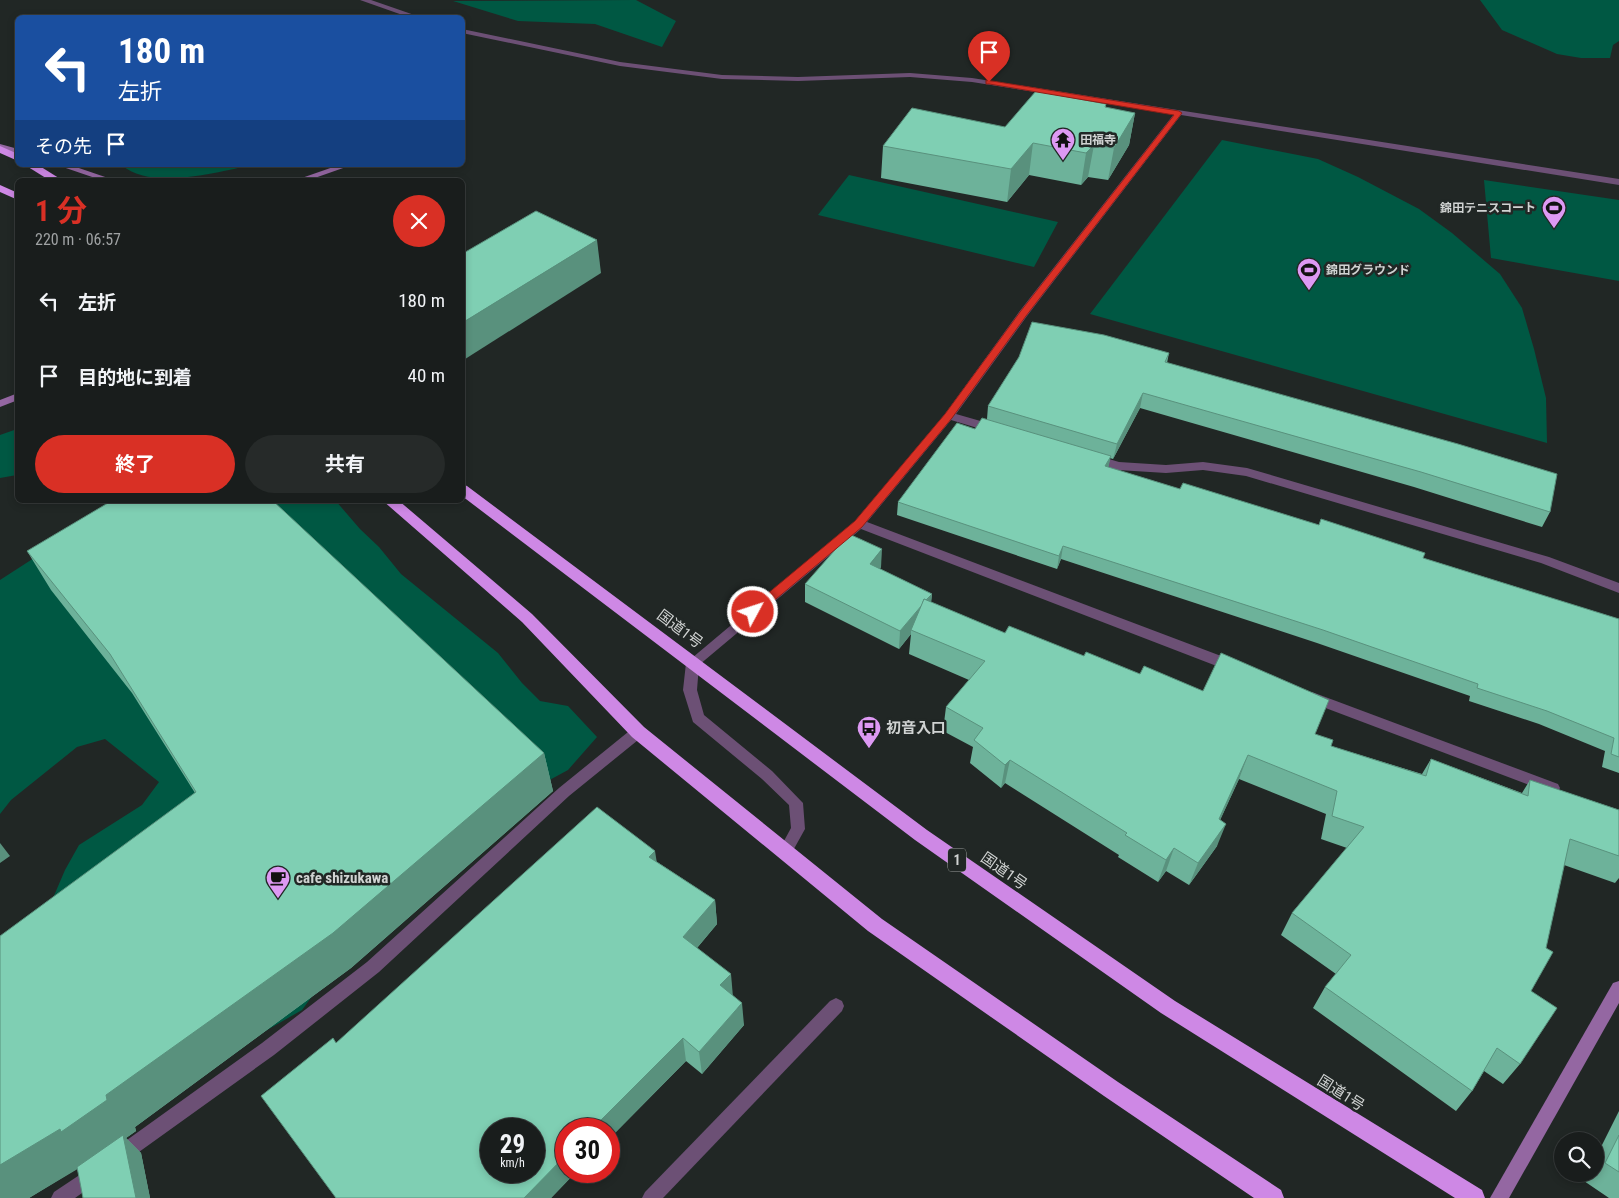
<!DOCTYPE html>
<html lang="ja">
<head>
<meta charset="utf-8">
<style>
	body { margin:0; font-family:"Roboto Condensed","Noto Sans JP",sans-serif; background:#262a29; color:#f1f3f6; height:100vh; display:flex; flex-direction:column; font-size:19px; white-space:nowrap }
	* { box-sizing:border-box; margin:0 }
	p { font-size:16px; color:#9fa2a3 }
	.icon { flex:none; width:28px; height:28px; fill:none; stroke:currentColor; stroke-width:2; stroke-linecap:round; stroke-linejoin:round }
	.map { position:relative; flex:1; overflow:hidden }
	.side { position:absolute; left:15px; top:178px; width:450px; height:325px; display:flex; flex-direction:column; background:#191d1c; border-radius:8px; box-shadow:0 2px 8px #0003,0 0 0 1px #373b3b }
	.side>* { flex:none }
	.top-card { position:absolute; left:15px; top:15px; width:450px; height:152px; border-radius:8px; box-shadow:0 2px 8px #0003,0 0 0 1px #373b3b; background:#1a4fa0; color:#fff; overflow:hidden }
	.tools { position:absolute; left:1554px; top:1132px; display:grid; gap:10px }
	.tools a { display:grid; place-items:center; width:50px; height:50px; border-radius:50%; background:#191d1c; box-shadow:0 2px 8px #0003,0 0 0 1px #373b3b; font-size:25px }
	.speed { position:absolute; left:480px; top:1118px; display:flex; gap:10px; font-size:25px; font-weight:700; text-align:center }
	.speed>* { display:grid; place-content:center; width:65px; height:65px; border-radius:50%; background:#191d1c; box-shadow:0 2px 8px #0003,0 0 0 1px #373b3b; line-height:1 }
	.speed small { font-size:12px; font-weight:400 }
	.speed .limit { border:8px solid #d22; background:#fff; color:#111 }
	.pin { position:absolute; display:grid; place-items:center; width:42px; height:42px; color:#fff; margin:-51px -21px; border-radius:50% 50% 50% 0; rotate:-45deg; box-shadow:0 0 5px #0007 }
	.pin .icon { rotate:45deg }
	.me { position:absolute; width:55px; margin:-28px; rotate:50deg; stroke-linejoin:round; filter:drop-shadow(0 0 4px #0008) }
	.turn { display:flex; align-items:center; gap:18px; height:105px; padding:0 20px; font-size:22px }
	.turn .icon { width:65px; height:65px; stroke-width:2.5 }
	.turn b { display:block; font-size:35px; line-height:42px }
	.then { display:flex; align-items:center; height:48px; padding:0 20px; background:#0003; gap:10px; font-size:19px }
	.round { display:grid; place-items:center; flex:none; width:52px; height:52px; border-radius:26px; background:#262a29 }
	.summary { display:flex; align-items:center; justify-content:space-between; height:85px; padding:0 20px }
	h1 { font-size:30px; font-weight:700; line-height:38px; color:#d93025 }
	.button { display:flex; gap:10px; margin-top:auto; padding:10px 20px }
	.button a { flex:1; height:58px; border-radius:30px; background:#d93025; color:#fff; font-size:20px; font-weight:700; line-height:58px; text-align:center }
	.button a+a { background:#262a29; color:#f1f3f6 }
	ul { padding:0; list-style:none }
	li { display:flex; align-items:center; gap:15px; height:75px; padding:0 20px }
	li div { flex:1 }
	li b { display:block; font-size:19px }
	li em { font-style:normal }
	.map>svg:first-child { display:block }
	.green { fill:#005843 }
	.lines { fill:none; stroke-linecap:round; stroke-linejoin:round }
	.lane { fill:#6c5075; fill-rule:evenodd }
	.street { fill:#6c5075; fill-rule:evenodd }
	.secondary { fill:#9467a2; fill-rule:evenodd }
	.highway { fill:#ce88e5; fill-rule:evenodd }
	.wall { fill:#6db29a }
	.shaded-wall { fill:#59917d }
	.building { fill:#7fcfb3; stroke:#59917d; fill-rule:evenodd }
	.route { fill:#d93025; stroke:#8d1f18 }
	.labels { text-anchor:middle; stroke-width:5; stroke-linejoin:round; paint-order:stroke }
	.far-poi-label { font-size:12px; font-weight:bold; fill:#d0d3d2; stroke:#212725; text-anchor:start }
	.shield { fill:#212725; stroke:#9c9f9e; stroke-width:1 }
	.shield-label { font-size:14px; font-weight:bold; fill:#d0d3d2 }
	.street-label { font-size:15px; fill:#d0d3d2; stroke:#212725 }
	.poi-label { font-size:15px; font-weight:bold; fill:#d0d3d2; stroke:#212725; text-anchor:start }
</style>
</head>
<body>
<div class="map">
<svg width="1619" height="1198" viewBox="0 0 1619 1198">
	<rect width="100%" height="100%" fill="#212725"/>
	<g class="green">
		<polygon points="636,0 676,21 662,47 595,24 518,21 453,1"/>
		<polygon points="1480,0 1619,0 1619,41 1613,45 1610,58 1581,58 1557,54 1502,30"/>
		<polygon points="1222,140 1318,159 1358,177 1419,209 1452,233 1500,274 1522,308 1534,349 1546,398 1547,443 1090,314"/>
		<path d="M122,165H252C218,172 150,191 122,165Z"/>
		<polygon points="849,175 1058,222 1034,267 818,215"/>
		<polygon points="1484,180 1619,200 1619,281 1491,258"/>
		<polygon points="17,429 17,475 0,478 0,435"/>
		<polygon points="107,500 335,500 360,529 379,547 401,574 498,653 522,683 540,701 568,706 597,737 568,770 509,802 332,969 302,1010 194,1072 142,1122 71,1157 50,905 65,870 79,845 142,805 159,782 105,739 77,747 11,800 0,814 0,580 99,516"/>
	</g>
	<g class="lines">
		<polygon class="lane" points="836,998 842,1001 844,1006 842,1011 663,1198 642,1198 645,1192 830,1001"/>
		<g class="street">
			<polygon points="360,0 371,0 423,18 411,18"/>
			<polygon points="462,29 620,62 722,75 798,77 910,73 972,78 1619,179 1619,185 1181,115 1027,316 956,414 998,426 1000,429 998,432 994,433 951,420 867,522 1237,662 1239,666 1237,670 1227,670 861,529 699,665 697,690 704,715 772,771 803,803 805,829 790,856 785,858 780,856 778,852 791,828 789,805 762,779 693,722 683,690 686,663 855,521 945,414 1019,312 1174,114 972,82 910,77 798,81 722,79 620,66 462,33"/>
			<polygon points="1092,454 1119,462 1166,465 1203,462 1247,468 1549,557 1619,583 1619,593 1541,563 1246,476 1203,470 1166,473 1118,470 1088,461 1086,458"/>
			<polygon points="1312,692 1558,784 1560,788 1558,792 1553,794 1548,792 1307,701 1305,697 1307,693"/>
			<polygon points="638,727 643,728 645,732 643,736 569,796 379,972 274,1055 125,1162 119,1165 113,1162 110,1156 113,1150 262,1043 367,962 559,788 633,728"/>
			<polygon points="93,1166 99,1169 102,1175 99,1181 75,1198 51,1198 54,1192"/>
		</g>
		<g class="secondary">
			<polygon points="0,144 18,149 18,154 0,150"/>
			<polygon points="57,165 70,165 114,180 101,180"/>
			<polygon points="339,165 346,167 309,180 296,180"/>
			<polygon points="18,393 18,400 0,407 0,400"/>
			<polygon points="1619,981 1619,1003 1509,1198 1490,1198 1613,983"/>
		</g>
		<g class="highway">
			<polygon points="0,146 18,154 18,161 0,153"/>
			<polygon points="25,165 38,165 62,180 49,180"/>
			<polygon points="0,185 18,193 18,200 0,192"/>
			<polygon points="462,484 467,486 927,830 1175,1001 1482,1190 1485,1198 1455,1198 1161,1013 915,840 462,496"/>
			<polygon points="382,500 398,500 532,614 644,727 882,919 1118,1082 1281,1190 1284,1198 1254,1198 1104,1096 868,931 632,737 522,622"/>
		</g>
	</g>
	<g class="wall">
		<polygon points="1106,104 1106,108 1135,113 1129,145 1108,180 1088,177 1081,185 1029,175 1007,202 881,178 883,146 1005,127"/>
		<polygon points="1169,353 1167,363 1550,512 1542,527 1414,487 1140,408 1113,459 1110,458 1108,467 1180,489 1423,558 1619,619 1619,773 1602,767 1605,751 1539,724 1469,701 1470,696 1317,643 1061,559 1057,569 897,515 898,502 975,429 987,419 988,406"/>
		<polygon points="27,551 544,753 553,791 351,968 135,1127 136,1131 126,1138 141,1153 150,1198 83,1198 78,1168 29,1198 0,1198 195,793 132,693 51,590"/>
		<polygon points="881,567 880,569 932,594 931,602 1005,633 1084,656 1140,674 1203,691 1315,734 1331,746 1422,774 1431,759 1522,793 1530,780 1619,810 1619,878 1615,883 1564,865 1531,991 1520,1064 1503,1084 1484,1071 1472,1091 1456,1111 1313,1008 1325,987 1336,974 1281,935 1292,913 1347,848 1321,839 1326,814 1239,779 1220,820 1217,846 1189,885 1166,871 1158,882 1118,857 1119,855 1005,783 1001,788 970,763 973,747 943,731 946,707 969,680 909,654 911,634 899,649 805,602 805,584"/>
		<polygon points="657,862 715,900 717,924 697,948 732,995 744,1025 702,1074 686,1061 609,1139 609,1129 577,1171 551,1198 336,1198 336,1043"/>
		<polygon points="1619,1111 1619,1198 1609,1198 1584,1181 1588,1174 1595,1174 1595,1159"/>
	</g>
	<g class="shaded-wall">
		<polygon points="1135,113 1129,145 1108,180 1114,148"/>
		<polygon points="1033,143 1029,175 1007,202 1011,169"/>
		<polygon points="1094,145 1088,177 1081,185 1086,153"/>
		<polygon points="597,240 601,273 462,361 462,323"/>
		<polygon points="1143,393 1140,408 1113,459 1117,444"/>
		<polygon points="1111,456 1108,469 1105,466"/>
		<polygon points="1063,546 1061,559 1057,569 1059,556"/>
		<polygon points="882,549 881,567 869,582 870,564"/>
		<polygon points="932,594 930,612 911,630 911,634 899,649 900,631"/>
		<polygon points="544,753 553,791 351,968 135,1127 136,1131 126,1138 141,1153 150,1198 136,1198 91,1161 29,1198 0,1198 0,1165 106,1095"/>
		<polygon points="1248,755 1239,779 1210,842 1219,819"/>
		<polygon points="1010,760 1005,783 1001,788 1005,765"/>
		<polygon points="1226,824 1217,846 1189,885 1198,863"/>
		<polygon points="0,843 10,856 0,863"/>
		<polygon points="1174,848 1166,871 1158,882 1166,860"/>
		<polygon points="655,851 659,876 649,857"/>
		<polygon points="715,900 717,924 686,961 683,937"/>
		<polygon points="731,974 733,997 720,985"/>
		<polygon points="742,1003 744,1025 702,1074 699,1052"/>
		<polygon points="683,1038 686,1061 609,1139 609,1129 592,1129"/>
		<polygon points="566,1155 566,1171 577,1171 551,1198 524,1198"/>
	</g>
	<g class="building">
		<polygon points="1036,91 1106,104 1105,107 1135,113 1114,148 1094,145 1086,153 1033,143 1011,169 883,146 912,108 1005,127"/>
		<polygon points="536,211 597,240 462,323 462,254"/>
		<polygon points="1032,322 1104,335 1169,353 1165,362 1458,444 1557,474 1550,512 1421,472 1143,393 1117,444 988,406 1019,357"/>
		<polygon points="982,418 1111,456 1105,466 1180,489 1183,483 1319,525 1321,519 1425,553 1423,558 1619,619 1619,757 1611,754 1614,738 1547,711 1477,688 1478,684 1323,630 1063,546 1059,556 898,502 957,423 975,429"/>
		<polygon points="113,500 272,500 544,753 333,933 106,1095 107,1100 61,1132 60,1129 0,1165 0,936 196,792 110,654 27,551"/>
		<polygon points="849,534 882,549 870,564 932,594 926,600 924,599 922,605 900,631 805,584"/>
		<polygon points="924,599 1005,633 1009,626 1084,656 1086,652 1140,674 1144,666 1203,691 1221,653 1329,700 1315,734 1333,740 1331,746 1426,776 1431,759 1528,796 1530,780 1619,810 1619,856 1570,839 1546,948 1553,952 1531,991 1557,1008 1520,1064 1497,1048 1472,1091 1325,987 1351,955 1292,913 1364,827 1332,816 1337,791 1248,755 1219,819 1226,824 1198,863 1174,848 1166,860 1125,835 1127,833 1010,760 1005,765 974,740 983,728 946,707 985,661 911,630"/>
		<path d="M597,807L655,851L649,857L715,900L683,937L731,974L720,985L742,1003L699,1052L683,1038L592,1129H566V1155L524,1198H336L261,1096L333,1038L336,1043ZM491,1129H534V1171H491Z"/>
		<polygon points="123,1135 136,1198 83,1198 77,1167"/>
		<polygon points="1619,1135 1619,1172 1605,1163"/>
	</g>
	<polygon class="route" points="986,80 1179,111 1182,113 1026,316 952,418 862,527 757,615 749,615 748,612 749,609 855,521 945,414 1020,312 1174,115 989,84 986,84"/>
	<defs>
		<symbol id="temple-pin" viewBox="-11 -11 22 30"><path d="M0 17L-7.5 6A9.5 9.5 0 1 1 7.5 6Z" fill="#dd99f3" stroke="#212725"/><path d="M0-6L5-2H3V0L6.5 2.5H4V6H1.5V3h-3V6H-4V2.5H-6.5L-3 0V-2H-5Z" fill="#111"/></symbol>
		<symbol id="stadium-pin" viewBox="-11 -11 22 30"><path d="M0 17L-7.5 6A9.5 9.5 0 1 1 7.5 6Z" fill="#dd99f3" stroke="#212725"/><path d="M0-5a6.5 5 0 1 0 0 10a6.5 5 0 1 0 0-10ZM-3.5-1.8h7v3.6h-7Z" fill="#111"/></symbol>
		<symbol id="bus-pin" viewBox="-11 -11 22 30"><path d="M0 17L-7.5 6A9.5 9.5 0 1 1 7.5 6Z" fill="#dd99f3" stroke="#212725"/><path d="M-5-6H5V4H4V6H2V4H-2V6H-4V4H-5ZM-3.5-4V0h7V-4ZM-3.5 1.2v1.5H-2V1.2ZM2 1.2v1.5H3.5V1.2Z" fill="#111"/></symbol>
		<symbol id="cafe-pin" viewBox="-11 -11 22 30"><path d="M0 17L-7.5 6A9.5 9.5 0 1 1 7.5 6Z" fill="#dd99f3" stroke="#212725"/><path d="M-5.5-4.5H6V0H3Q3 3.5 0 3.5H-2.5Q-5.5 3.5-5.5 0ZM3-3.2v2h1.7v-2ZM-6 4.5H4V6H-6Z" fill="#111"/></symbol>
	</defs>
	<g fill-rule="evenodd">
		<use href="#temple-pin" x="1049" y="126" width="28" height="38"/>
		<use href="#stadium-pin" x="1540" y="194" width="28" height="38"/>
		<use href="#stadium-pin" x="1295" y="256" width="28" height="38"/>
		<use href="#bus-pin" x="855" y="714" width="28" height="38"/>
		<use href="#cafe-pin" x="264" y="864" width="28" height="38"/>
	</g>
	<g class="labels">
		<g class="far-poi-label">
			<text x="1080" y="144">田福寺</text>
			<text x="1536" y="212" text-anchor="end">錦田テニスコート</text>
			<text x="1326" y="274">錦田グラウンド</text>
		</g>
		<rect class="shield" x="948" y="848.5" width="18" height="23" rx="4"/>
		<g class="shield-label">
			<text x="957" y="865">1</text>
		</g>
		<g class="street-label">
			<text transform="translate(680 629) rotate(37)" y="5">国道1号</text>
			<text transform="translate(1004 871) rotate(35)" y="5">国道1号</text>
			<text transform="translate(1341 1093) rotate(32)" y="5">国道1号</text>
		</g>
		<g class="poi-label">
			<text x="886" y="733">初音入口</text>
			<text x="296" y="883">cafe shizukawa</text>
		</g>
	</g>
</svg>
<div class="tools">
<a><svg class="icon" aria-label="search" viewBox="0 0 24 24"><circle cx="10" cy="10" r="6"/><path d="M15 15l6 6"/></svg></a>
</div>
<div class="speed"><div>29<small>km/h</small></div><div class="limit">30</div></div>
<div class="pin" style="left:989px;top:82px;background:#d93025"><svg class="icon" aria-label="arrive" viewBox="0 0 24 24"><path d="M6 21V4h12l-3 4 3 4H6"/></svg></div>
<svg class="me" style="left:753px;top:612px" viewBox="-20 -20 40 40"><circle r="17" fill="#d93025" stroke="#fff" stroke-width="3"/><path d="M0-11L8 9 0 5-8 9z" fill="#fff"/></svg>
<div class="top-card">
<div class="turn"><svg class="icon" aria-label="left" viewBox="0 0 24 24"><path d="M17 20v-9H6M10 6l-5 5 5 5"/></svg><div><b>180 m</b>左折</div></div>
<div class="then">その先<svg class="icon" aria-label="arrive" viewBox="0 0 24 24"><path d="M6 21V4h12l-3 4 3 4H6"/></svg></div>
</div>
<section class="side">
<div class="summary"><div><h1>1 分</h1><p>220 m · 06:57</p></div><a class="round" style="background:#d93025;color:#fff"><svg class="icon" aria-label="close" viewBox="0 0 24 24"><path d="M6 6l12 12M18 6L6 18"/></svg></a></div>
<ul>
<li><svg class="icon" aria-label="left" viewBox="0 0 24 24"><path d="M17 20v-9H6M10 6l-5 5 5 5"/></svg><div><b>左折</b></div><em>180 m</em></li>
<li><svg class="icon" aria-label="arrive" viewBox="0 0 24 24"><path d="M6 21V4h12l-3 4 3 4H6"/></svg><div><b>目的地に到着</b></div><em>40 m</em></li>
</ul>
<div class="button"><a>終了</a><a>共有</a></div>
</section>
</div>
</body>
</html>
